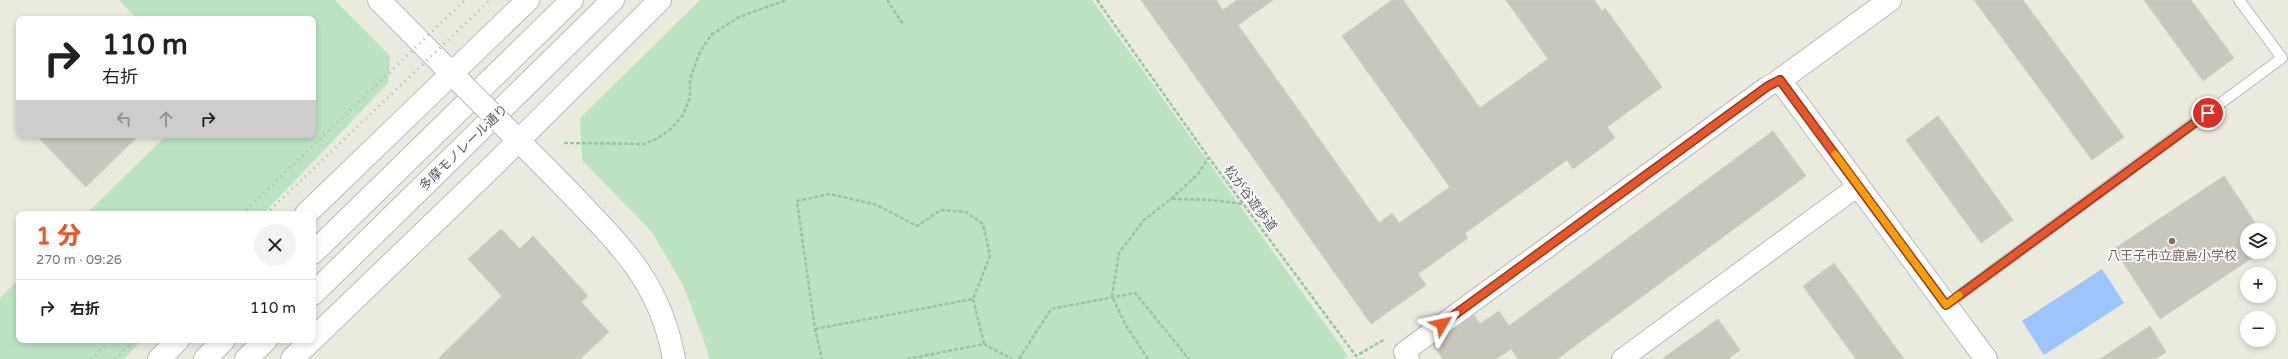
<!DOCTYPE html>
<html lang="ja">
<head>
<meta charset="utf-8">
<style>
	body { margin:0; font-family:"Varela Round","Noto Sans JP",sans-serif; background:#f2f2f2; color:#202124; height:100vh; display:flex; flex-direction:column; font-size:15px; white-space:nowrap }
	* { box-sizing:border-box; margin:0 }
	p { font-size:13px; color:#757577 }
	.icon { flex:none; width:22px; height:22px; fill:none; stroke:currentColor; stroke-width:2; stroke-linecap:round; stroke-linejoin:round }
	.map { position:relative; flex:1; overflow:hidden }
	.drawer { position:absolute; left:16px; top:211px; width:300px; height:132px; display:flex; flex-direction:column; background:#fff; border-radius:8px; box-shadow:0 2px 6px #0003 }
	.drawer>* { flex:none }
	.guide { position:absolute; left:16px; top:16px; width:300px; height:122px; border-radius:8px; box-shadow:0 2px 6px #0003; background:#fff; color:#202124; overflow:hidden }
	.controls { position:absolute; left:2240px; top:223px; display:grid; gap:8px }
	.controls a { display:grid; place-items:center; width:36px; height:36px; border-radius:50%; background:#fff; box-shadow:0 2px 6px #0003; font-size:20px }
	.pin { position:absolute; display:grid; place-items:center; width:34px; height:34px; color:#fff; margin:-17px; border:2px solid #fff; border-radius:50%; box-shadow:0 1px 4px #0007 }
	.me { position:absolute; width:44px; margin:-22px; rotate:54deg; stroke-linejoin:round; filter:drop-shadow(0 0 3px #0008) }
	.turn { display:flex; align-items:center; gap:14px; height:84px; padding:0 20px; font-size:18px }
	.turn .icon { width:52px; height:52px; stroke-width:2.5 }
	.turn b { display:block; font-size:28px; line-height:34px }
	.lanes { display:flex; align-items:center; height:38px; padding:0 20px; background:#0003; justify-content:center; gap:20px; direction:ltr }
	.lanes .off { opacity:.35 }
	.round { display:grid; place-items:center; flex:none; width:42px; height:42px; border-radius:21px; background:#f2f2f2 }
	.head { display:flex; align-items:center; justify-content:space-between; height:68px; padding:0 20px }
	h1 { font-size:24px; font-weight:800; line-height:30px; color:#e6572a }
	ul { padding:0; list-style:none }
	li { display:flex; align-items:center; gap:12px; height:56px; padding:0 20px; border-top:1px solid #e0e0e0 }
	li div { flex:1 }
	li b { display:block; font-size:15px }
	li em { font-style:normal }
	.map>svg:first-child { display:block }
	.green { fill:#bbe3c1 }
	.water { fill:#9cc4fd }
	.building { fill:#c8c7be; stroke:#cfcdbe }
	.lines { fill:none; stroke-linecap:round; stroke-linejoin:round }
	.lane-casing { stroke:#b7b8be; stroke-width:12 }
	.street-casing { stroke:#b7b8be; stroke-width:22 }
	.secondary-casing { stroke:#b8bac1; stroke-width:24 }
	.path { stroke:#94c4a9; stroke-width:2.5; stroke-dasharray:4 2; stroke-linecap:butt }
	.lane { stroke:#fff; stroke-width:10 }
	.street { stroke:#fff; stroke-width:20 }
	.secondary { stroke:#fff; stroke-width:22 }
	.rail { stroke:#b2b3b3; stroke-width:3; stroke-dasharray:1 5; stroke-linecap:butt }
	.secondary-bridge-casing { stroke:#b8bac1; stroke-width:24; stroke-linecap:butt }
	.secondary-bridge { stroke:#fff; stroke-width:22 }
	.route-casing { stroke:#96391b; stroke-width:10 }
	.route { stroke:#e6572a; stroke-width:7 }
	.slow { stroke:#f59e0b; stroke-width:7 }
	.education-dot { fill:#8d6e63; stroke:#fff; stroke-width:1.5 }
	.labels { text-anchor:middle; stroke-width:3.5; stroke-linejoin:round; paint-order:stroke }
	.street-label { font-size:13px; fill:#585a60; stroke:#fff }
	.education-label { font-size:13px; fill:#785e54; stroke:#fff }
</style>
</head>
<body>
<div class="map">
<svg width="2288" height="359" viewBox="0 0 2288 359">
	<rect width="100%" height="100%" fill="#ebeadf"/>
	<g class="green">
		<polygon points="119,0 335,0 390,56 388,83 263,214 86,214 167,135 313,135 313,19 137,19"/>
		<polygon points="700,0 1092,0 1348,356 1343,359 709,359 707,349 683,285 652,232 582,160 580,118"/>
		<polygon points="19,279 19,340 142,340 124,359 0,359 0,298"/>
	</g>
	<polygon class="water" points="2102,269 2124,303 2044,355 2022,321"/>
	<g class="building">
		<polygon points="1141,0 1216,0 1223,10 1237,0 1273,0 1238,25 1379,223 1392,213 1399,223 1450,187 1342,36 1392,0 1403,0 1480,108 1548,59 1506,0 1594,0 1602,11 1605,8 1662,87 1607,127 1615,138 1573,169 1567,160 1465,233 1468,238 1418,274 1426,285 1371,324"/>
		<polygon points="1974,0 2023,0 2124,137 2092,160"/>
		<polygon points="2144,0 2191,0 2234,58 2203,81"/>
		<polygon points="1938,116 2013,220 1981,243 1906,140"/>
		<polygon points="1773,131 1806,176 1557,359 1518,359 1511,349 1496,359 1443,359 1433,345 1474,315 1480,324 1499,311 1509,326"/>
		<polygon points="36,135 139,135 86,187"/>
		<polygon points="2224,176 2260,230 2247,230 2247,252 2261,252 2160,319 2114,249"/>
		<polygon points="501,229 520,249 533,236 588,296 581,302 609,332 580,359 438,359 502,296 468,259"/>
		<polygon points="1834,263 1904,359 1856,359 1803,286"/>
		<polygon points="1718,319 1740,350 1728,359 1662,359"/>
		<polygon points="2150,326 2166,352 2156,359 2100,359"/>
	</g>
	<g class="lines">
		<defs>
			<polyline id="lane" points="1946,305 2282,58 2239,0"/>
			<g id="street">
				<polyline points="1409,359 1404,352 1768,86 1780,80"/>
				<polyline points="1622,359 1858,186"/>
			</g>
			<g id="secondary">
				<polyline points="379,0 462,84"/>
				<polyline points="1890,0 1780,80 1986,359"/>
				<path d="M508,130C532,154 555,177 578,201C627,252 661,287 674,359"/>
				<polyline points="306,214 528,0"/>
				<polyline points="313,253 572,0"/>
				<polyline points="313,294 613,0"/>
				<polyline points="313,339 494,165 660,0"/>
				<polyline points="159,359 178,340"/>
				<polyline points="205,359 224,340"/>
				<polyline points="246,359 266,340"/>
				<polyline points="292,359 312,340"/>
			</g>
		</defs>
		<use href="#lane" class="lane-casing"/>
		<use href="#street" class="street-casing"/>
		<use href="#secondary" class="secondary-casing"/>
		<g class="path">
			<polyline points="887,0 903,24"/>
			<polyline points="1097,0 1209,158 1356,356 1385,339"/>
			<polyline points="564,143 644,144 658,138 672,128 683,115 690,97 690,79 699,54 711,35 739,17 787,0"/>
			<polyline points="1172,199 1211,200 1243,204"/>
			<polyline points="973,299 984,344"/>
			<polyline points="815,329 973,299 990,256 983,224 966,212 941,210 917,226 877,205 830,194 797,201 815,329 822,359"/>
			<polyline points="907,359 984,344 1012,359"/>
			<polyline points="1019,359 1051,309 1135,293 1189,359"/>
			<polyline points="1148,359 1125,324 1112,296 1119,253 1144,220 1171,199 1198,174 1208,158"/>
		</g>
		<use href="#lane" class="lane"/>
		<use href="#street" class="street"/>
		<use href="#secondary" class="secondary"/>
		<g class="rail">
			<polyline points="242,214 465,0"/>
			<polyline points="266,214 490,0"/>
			<polyline points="91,359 111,340"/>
			<polyline points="115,359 135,340"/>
		</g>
		<defs>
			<polyline id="secondary-bridge" points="462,84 507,129"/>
		</defs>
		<use href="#secondary-bridge" class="secondary-bridge-casing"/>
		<use href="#secondary-bridge" class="secondary-bridge"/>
	</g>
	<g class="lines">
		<defs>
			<polyline id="route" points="1442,324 1768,86 1780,80 1946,305 2208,113"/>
		</defs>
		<use href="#route" class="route-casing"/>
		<use href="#route" class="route"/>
		<polyline class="slow" points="1835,154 1946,305 1959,295"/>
	</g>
	<circle class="education-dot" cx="2172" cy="241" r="4"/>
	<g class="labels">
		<g class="street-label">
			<text transform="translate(463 147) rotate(-44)" y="5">多摩モノレール通り</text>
			<text transform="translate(1251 198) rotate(53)" y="5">松が谷遊歩道</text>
		</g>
		<g class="education-label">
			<text x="2172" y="260">八王子市立鹿島小学校</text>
		</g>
	</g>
</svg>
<div class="controls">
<a><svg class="icon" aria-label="layers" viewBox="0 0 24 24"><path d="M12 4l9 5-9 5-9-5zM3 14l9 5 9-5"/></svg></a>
<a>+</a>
<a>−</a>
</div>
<div class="pin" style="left:2208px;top:113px;background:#d93025"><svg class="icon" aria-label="arrive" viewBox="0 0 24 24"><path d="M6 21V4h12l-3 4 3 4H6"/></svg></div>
<svg class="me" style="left:1442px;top:324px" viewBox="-20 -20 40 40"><path d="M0-17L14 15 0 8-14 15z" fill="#e6572a" stroke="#fff" stroke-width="4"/></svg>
<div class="guide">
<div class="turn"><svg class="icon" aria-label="right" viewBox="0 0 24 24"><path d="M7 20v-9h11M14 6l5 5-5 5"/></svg><div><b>110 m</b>右折</div></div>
<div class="lanes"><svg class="icon off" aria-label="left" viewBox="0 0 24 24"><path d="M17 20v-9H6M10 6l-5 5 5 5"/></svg><svg class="icon off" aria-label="ahead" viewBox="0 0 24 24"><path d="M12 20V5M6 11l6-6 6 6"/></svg><svg class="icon" aria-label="right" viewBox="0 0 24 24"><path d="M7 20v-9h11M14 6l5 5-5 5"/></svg></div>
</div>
<section class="drawer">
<div class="head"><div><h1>1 分</h1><p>270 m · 09:26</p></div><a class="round"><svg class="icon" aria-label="close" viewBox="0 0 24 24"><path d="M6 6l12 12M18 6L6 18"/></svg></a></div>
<ul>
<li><svg class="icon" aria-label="right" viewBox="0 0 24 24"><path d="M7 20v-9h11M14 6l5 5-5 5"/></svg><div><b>右折</b></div><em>110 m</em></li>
</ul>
</section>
</div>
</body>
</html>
